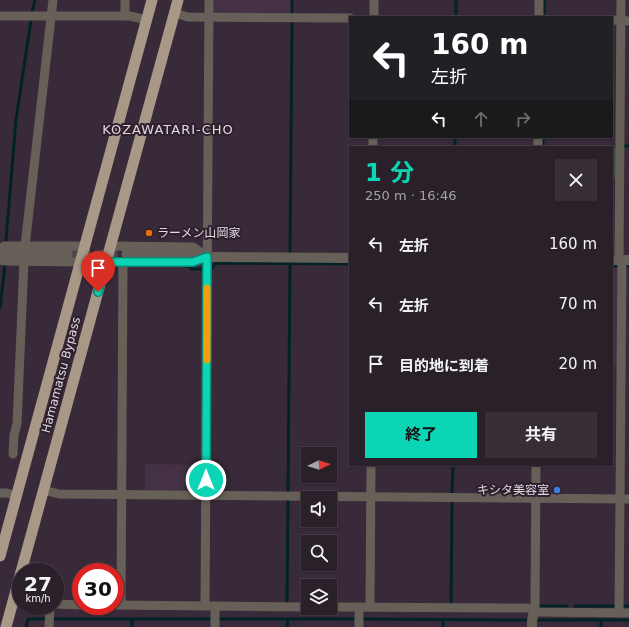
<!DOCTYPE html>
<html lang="ja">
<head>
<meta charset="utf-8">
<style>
	body { margin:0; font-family:"DejaVu Sans","Noto Sans JP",sans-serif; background:#362d36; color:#f1f3f6; height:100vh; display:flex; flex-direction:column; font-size:15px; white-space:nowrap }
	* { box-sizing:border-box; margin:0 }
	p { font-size:13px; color:#a5a3a8 }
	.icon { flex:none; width:22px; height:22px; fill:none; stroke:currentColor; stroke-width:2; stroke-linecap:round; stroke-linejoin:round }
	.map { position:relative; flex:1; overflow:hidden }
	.panel { position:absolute; left:349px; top:146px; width:264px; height:320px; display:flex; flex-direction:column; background:#2a202a; border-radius:0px; box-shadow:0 1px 3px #0004,0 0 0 1px #463e47 }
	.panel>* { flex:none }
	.guide { position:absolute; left:349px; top:16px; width:264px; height:122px; border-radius:0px; box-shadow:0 1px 3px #0004,0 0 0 1px #463e47; background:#202124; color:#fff; overflow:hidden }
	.needle { width:26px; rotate:85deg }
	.fabs { position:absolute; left:301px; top:447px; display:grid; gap:8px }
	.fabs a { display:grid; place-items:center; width:36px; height:36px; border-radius:0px; background:#2a202a; box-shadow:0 1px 3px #0004,0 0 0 1px #463e47; font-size:20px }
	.speed { position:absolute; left:12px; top:563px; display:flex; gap:8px; font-size:20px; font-weight:700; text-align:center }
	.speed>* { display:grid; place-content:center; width:52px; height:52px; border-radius:50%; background:#2a202a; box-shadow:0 1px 3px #0004,0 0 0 1px #463e47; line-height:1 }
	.speed small { font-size:10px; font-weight:400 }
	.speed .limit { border:6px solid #d22; background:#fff; color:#111 }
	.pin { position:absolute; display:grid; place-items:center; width:34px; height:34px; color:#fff; margin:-41px -17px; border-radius:50% 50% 50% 0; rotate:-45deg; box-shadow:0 0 4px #0007 }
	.pin .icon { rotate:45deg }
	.me { position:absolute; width:44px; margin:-22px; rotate:0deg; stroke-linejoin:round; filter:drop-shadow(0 0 3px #0008) }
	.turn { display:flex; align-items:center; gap:14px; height:84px; padding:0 16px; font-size:18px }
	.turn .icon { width:52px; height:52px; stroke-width:2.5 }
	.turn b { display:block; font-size:28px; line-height:34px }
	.lanes { display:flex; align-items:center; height:38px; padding:0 16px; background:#0003; justify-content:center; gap:20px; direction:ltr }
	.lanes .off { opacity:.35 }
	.round { display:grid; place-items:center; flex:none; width:42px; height:42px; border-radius:0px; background:#362d36 }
	.summary { display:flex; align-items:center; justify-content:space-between; height:68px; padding:0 16px }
	h1 { font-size:24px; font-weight:700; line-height:30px; color:#0bd5b5 }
	.button { display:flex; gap:8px; margin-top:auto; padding:8px 16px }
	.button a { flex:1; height:46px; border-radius:0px; background:#0bd5b5; color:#111; font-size:16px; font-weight:700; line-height:46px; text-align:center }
	.button a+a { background:#362d36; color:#f1f3f6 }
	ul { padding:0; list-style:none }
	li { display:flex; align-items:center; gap:12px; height:60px; padding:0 16px }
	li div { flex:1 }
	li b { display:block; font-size:15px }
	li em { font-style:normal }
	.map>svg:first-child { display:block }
	.built { fill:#443144 }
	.green { fill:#384d3d }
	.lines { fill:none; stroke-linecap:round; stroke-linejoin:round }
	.stream { stroke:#012325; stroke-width:3 }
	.minor-tunnel { stroke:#514451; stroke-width:9; stroke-dasharray:9 4.5; stroke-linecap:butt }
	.minor { stroke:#676058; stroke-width:9 }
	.tertiary { stroke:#676058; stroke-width:10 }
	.trunk { stroke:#a89888; stroke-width:11 }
	.route-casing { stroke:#078a76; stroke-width:10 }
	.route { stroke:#0bd5b5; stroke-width:7 }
	.slow { stroke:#f59e0b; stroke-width:7 }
	.food-dot { fill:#e8710a; stroke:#2e202d; stroke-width:1.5 }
	.shop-dot { fill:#3f7fe0; stroke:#2e202d; stroke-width:1.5 }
	.labels { text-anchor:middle; stroke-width:4; stroke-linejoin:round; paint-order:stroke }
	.poi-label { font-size:12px; fill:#e1d8e0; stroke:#2e202d; text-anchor:start }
	.street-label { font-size:12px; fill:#e1d8e0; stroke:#2e202d }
	.neighbourhood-label { font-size:13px; letter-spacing:1px; fill:#e1d8e0; stroke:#2e202d }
</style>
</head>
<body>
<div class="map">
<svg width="629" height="627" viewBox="0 0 629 627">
	<rect width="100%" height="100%" fill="#382a38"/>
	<g class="built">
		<rect x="212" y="0" width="79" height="14"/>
		<rect x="612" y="267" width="7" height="99"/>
		<polygon points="145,464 203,465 203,491 201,493 145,492"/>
	</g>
	<rect class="green" x="612" y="148" width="6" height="30"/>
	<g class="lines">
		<g class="stream">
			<polyline points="32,12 35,0"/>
			<polyline points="292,14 292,0"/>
			<polyline points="456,15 456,0"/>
			<polyline points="544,16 544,0"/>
			<polyline points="543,146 543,137"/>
			<polyline points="623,146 629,146"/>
			<polyline points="455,147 455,137"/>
			<polyline points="6,240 16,120 31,20"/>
			<polyline points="290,252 292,21"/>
			<polyline points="185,266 189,266 191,269 203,269"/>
			<polyline points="612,266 617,266"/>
			<polyline points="627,266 629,266"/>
			<polyline points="212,268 216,263 350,264"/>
			<polyline points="0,308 5,264"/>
			<polyline points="288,493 290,262"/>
			<polyline points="452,494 453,465"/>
			<polyline points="287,604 288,499"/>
			<polyline points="451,605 452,501"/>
			<polyline points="541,606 553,606"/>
			<polyline points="556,606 567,606"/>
			<polyline points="575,606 617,606"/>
			<polyline points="621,606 629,606"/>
			<polyline points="54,619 211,619"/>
			<polyline points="220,619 355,619"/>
			<polyline points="363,619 526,620"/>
			<polyline points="538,620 629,620"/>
			<polyline points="26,627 28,619 45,619"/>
			<polyline points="132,627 132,619"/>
			<polyline points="287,627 288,619"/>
			<polyline points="443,627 443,620"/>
			<polyline points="601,627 601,620"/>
		</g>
		<polyline class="minor-tunnel" points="68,254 126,254"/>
		<g class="minor">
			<polyline points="174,13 188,17 350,18"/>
			<polyline points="0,16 130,16 147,20"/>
			<polyline points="125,16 125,0"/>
			<polyline points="374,17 374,0"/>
			<polyline points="539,17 539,0"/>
			<polyline points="612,20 629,21"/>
			<polyline points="373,147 373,137"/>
			<polyline points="538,147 538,137"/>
			<polyline points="25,246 53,0"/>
			<polyline points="110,246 193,247 207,257"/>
			<polyline points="0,248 5,246 85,246"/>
			<polyline points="0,254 68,254"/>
			<polyline points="126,254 193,255 204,256"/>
			<polyline points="0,260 5,261 81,262"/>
			<polyline points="619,260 621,0"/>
			<polyline points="106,262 193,262 207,257"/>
			<polyline points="13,454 14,435 17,424 24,261"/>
			<polyline points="43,490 59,494 629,499"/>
			<polyline points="0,493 7,493 17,496"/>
			<polyline points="55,604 81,605"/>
			<polyline points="115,605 308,607"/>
			<polyline points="121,605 123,262"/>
			<polyline points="205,606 209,0"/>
			<polyline points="330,607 528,608 539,612 629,613"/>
			<polyline points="370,607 371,465"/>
			<polyline points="534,611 535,605 536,465"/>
			<polyline points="619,613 622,260"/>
			<polyline points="49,627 50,606"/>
			<polyline points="215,627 215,606"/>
			<polyline points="359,627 359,607"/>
		</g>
		<g class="tertiary">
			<polyline points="207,257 350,258"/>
			<polyline points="612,260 629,260"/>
			<polyline points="532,627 532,621 534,611"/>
		</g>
		<g class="trunk">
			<polyline points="0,556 152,0"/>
			<polyline points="21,572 178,0"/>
			<polyline points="6,627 21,572"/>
		</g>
	</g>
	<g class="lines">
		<defs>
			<polyline id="route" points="98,292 106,262 193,262 207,257 206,480"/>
		</defs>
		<use href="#route" class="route-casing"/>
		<use href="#route" class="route"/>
		<polyline class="slow" points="207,360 207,288"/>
	</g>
	<circle class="food-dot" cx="149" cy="233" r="4"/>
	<circle class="shop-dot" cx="557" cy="490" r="4"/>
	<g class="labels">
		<g class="poi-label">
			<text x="157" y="237">ラーメン山岡家</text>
			<text x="549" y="494" text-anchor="end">キシタ美容室</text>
		</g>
		<g class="street-label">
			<text transform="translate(61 375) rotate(-75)" y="4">Hamamatsu Bypass</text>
		</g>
		<g class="neighbourhood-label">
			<text x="168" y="134">KOZAWATARI-CHO</text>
		</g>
	</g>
</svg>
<div class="fabs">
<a><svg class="needle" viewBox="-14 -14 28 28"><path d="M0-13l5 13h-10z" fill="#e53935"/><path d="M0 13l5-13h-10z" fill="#a5a3a8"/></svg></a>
<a><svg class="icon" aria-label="sound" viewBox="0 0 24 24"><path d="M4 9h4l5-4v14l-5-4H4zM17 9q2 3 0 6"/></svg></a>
<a><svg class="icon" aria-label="search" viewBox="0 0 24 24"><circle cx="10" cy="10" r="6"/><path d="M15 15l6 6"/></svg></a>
<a><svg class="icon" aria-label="layers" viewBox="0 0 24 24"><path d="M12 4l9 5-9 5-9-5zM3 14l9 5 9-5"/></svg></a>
</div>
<div class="speed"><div>27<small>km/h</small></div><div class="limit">30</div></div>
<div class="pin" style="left:98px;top:292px;background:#d93025"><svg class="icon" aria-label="arrive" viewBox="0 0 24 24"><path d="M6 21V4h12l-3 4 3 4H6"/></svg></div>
<svg class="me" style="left:206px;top:480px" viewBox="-20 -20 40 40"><circle r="17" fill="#0bd5b5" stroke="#fff" stroke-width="3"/><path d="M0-11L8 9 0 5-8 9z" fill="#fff"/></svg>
<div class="guide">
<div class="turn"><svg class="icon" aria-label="left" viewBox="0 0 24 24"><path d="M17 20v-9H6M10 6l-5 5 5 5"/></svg><div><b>160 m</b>左折</div></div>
<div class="lanes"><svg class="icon" aria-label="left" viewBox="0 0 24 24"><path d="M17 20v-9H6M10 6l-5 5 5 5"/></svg><svg class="icon off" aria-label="ahead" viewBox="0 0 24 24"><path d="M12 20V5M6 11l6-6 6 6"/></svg><svg class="icon off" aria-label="right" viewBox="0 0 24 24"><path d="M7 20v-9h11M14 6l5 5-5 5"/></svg></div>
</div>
<section class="panel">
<div class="summary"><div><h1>1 分</h1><p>250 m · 16:46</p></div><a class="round"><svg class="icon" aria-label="close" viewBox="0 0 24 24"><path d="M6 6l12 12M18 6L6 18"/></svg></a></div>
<ul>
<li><svg class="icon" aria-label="left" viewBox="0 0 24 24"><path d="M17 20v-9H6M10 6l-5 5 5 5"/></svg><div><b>左折</b></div><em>160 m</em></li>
<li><svg class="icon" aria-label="left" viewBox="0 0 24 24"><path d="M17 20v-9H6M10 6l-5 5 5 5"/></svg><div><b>左折</b></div><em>70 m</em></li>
<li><svg class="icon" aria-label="arrive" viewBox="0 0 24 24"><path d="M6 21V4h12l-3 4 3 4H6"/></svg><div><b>目的地に到着</b></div><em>20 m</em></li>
</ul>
<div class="button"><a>終了</a><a>共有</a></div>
</section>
</div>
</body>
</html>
